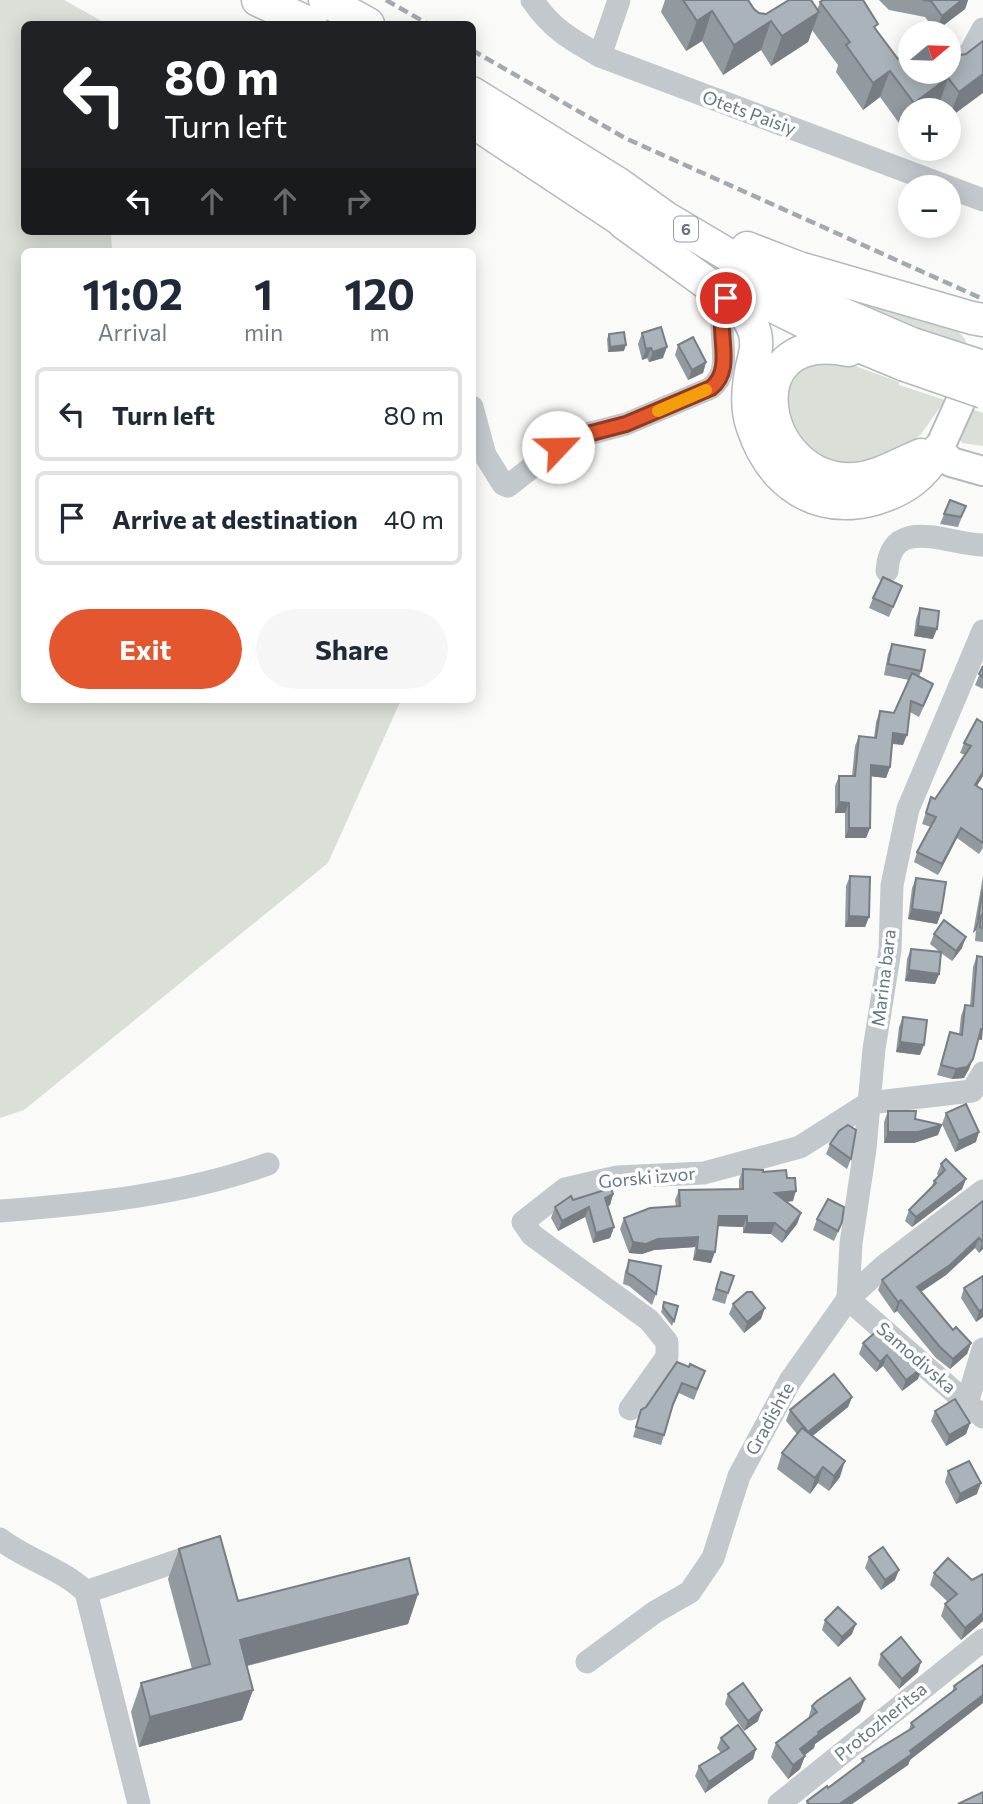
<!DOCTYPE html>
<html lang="en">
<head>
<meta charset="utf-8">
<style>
	body { margin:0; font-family:Commissioner,sans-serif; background:#f6f6f7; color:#1f2937; height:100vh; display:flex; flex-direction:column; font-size:26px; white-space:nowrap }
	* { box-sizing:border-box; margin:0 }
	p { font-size:23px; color:#747a83 }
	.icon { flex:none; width:38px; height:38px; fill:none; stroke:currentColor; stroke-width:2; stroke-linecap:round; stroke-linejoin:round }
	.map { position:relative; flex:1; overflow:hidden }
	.side { position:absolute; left:21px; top:248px; width:455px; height:455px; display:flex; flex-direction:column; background:#fff; border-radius:10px; box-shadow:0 4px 18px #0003 }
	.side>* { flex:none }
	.top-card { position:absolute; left:21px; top:21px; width:455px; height:214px; border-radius:10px; box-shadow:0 4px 18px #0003; background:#202124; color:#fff; overflow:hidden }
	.needle { width:46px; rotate:71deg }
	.controls { position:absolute; left:898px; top:21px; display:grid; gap:14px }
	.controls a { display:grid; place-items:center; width:63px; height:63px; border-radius:50%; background:#fff; box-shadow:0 4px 18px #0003; font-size:35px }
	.pin { position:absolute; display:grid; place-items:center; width:60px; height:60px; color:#fff; margin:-30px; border:4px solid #fff; border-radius:50%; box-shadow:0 2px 7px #0007 }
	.me { position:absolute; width:77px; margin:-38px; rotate:66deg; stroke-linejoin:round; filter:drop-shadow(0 0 5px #0008) }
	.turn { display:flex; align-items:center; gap:24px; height:147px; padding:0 28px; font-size:32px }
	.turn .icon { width:91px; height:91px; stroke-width:2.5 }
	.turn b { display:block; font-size:49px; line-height:60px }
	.lanes { display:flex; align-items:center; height:66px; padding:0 28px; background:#0003; justify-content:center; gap:35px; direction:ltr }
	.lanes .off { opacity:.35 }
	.eta { display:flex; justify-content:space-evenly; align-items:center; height:119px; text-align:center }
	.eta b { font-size:42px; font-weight:700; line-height:49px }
	.cta { display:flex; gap:14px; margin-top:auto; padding:14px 28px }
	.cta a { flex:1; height:80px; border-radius:42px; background:#e4572e; color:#fff; font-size:28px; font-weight:700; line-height:80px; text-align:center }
	.cta a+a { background:#f6f6f7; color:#1f2937 }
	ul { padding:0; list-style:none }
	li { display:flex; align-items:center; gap:21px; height:94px; margin:0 14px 10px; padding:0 14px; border:4px solid #e0e1e3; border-radius:10px }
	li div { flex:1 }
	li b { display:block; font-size:26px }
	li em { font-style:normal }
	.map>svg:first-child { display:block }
	.green { fill:#dadfd7 }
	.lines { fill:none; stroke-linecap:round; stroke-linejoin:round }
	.major-casing { stroke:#b5babe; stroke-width:32 }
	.highway-casing { stroke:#b4b9bd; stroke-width:35 }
	.minor { stroke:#c3c8cc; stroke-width:23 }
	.major { stroke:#fff; stroke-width:28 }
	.highway { stroke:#fff; stroke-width:32 }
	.rail { stroke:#a2aab0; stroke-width:4.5; stroke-dasharray:10 5; stroke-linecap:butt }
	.highway-bridge-casing { stroke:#b4b9bd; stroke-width:35; stroke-linecap:butt }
	.highway-bridge { stroke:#fff; stroke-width:32 }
	.wall { fill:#929a9f }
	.shaded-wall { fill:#777d82 }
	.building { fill:#aab3b9; stroke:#777d82; stroke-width:2 }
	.route-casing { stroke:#94391e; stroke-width:18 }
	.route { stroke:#e4572e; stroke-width:12 }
	.slow { stroke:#f59e0b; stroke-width:12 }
	.labels { text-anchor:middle; stroke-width:7; stroke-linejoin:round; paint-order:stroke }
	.shield { fill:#fff; stroke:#939fa8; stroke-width:2 }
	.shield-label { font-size:16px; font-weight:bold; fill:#657683 }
	.street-label { font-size:18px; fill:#657683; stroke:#fff }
</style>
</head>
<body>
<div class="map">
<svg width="983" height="1804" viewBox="0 0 983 1804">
	<rect width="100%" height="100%" fill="#fafaf8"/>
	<g class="green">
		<polygon points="0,0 64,0 107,24 24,24 24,231 111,231 112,252 24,252 24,700 401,700 328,863 24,1110 0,1118"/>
		<polygon points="795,274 956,329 965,339 967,346 915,333"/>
		<polygon points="825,355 899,382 899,385 945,400 921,434 895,457 830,469 782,420 791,364"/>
		<polygon points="963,406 983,413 983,446 962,443 953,429"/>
	</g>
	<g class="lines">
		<defs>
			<polyline id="major" points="976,367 939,449 951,462 983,471"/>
			<g id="highway">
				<polyline points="258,0 311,24"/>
				<polyline points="325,0 368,24"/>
				<polyline points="472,93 617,183 666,218 791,292 912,344"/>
				<polyline points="472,121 641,233"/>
				<path d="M624,223L741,308C748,318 756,328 756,341C757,349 754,359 752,367C748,386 746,407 752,425C770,481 814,515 874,499C905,490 923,476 939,449"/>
				<polyline points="747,248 799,268 972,318 983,320"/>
				<polyline points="728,284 823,331 905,365"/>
				<path d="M849,350C731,326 760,485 855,479C879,477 899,464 921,455"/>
			</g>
		</defs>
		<use href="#major" class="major-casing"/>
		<use href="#highway" class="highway-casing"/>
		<g class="minor">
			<path d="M532,0C552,29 570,39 600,56L983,200"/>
			<polyline points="600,56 619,0"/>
			<polyline points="948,69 970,53 983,29"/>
			<path d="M472,407L485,455L503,484L508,486L558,447L576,437L626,424L711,388C730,373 722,348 722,326C723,316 725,307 726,298"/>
			<path d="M887,571C891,513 949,545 983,545"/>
			<polyline points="983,631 908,809 892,885 890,950 874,1049 865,1149 851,1243 848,1299 983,1417"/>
			<path d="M0,1211C90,1204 183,1195 268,1164"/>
			<polyline points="967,1403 983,1349"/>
			<polyline points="630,1409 667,1357 667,1342 649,1320 532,1235 523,1222 565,1189 617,1177 704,1173 800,1147 869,1103 972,1091 983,1073"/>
			<path d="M0,1539C27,1560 61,1568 86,1592L139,1804"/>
			<polyline points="86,1592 189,1557"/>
			<polyline points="587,1662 655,1612 690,1592 713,1558 739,1476 790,1381 848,1299 884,1266 983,1191"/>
			<polyline points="779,1804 983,1640"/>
		</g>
		<use href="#major" class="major"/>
		<use href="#highway" class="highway"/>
		<g class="rail">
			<polyline points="386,0 428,24"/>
			<polyline points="472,50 625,138 983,299"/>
		</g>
		<defs>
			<g id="highway-bridge">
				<polyline points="912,344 983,367"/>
				<polyline points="905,365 983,392"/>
			</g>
		</defs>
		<use href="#highway-bridge" class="highway-bridge-casing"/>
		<use href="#highway-bridge" class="highway-bridge"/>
	</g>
	<g class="wall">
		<polygon points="665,0 748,0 754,9 759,13 766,14 817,10 820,2 876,30 898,59 948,72 966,54 983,41 949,118 948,110 943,110 939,104 931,110 910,110 910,126 904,130 880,97 863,110 836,72 838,65 812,30 808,42 771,66 761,50 723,75 702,41 686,51 661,12"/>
		<polygon points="879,0 968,0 965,9 936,31 925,17 889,10"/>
		<polygon points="642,333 663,358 649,362 647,358 642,360 638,344"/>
		<polygon points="609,334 624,351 608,352 607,339"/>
		<polygon points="678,345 706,362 703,373 688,380 675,355"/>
		<polygon points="950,500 966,506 958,527 940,524"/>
		<polygon points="902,586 889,617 869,608 873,598"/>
		<polygon points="920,608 933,639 914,636 916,619"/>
		<polygon points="892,644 921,671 919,677 929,695 919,717 910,712 903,745 892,744 890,767 886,778 871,776 870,828 866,838 845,838 845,813 835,813 835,786 839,776 852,776 855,746 859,736 874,738 876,722 880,711 894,713 909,680 884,675 888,654"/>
		<polygon points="983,666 983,689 975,685"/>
		<polygon points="983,723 983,776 977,786 983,848 979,854 957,838 938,875 914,862 917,852 931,827 922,824 931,797 935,799 965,755 960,753 964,743"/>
		<polygon points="850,876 869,917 865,927 845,927 846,886"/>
		<polygon points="983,876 983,942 975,941 976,930 973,933"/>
		<polygon points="916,878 941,913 937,924 908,919 912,888"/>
		<polygon points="934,934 962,948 952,961 941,953 939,974 935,984 905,981 907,959 911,949 940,952 930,944"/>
		<polygon points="977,956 982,1040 978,1039 969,1069 964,1078 952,1079 937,1075 950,1032 959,1035 961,1016 965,1005 970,1006 973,967"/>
		<polygon points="903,1017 920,1055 896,1052 899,1027"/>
		<polygon points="888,1111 915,1119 938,1135 914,1143 884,1143 884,1122"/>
		<polygon points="946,1113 976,1142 955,1152 942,1124"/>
		<polygon points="830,1144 851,1159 847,1169 826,1154"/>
		<polygon points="941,1164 966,1179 962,1189 912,1227 905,1221 909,1210 931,1188 934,1181 939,1177 937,1174"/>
		<polygon points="743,1169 763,1172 787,1178 793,1201 787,1202 801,1213 797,1224 782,1243 771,1234 743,1233 743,1227 718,1226 711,1263 693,1260 695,1247 654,1250 642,1254 629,1253 620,1229 624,1218 676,1207 675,1200 679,1190 739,1189 739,1180"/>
		<polygon points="613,1194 610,1205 608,1206 614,1227 610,1238 593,1243 585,1217 558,1231 551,1218 555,1207 573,1200"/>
		<polygon points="828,1199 838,1232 834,1241 813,1230 817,1219"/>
		<polygon points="983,1201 983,1249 979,1253 975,1248 946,1275 921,1292 953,1330 971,1343 967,1354 950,1369 936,1358 897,1311 894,1313 878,1290 882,1280"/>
		<polygon points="629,1260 656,1294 652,1305 629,1286 623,1284 625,1271"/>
		<polygon points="721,1272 728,1293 725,1304 712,1300"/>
		<polygon points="964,1288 983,1317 976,1322 961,1298"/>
		<polygon points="664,1302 674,1321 672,1326 661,1312"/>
		<polygon points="733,1304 761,1319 744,1333 729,1314"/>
		<polygon points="878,1330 918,1379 902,1391 883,1366 876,1372 859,1354 863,1343"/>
		<polygon points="689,1367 705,1371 694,1400 679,1393 672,1409 661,1445 633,1437 641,1410 646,1407"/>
		<polygon points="852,1397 848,1407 812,1436 840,1477 829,1491 818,1483 810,1494 777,1469 782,1453 797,1434 786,1421 790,1410"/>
		<polygon points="935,1411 970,1423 966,1434 946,1446 931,1421"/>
		<polygon points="948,1471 977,1494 956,1504 945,1482"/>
		<polygon points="179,1549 238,1601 418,1594 408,1624 247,1666 253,1690 242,1720 139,1747 131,1712 141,1683 192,1669 168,1579"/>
		<polygon points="869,1557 895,1580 881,1590 865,1568"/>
		<polygon points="948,1558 983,1621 961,1640 941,1616 945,1604 948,1602 930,1585 934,1573"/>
		<polygon points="825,1620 852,1634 838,1647 822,1630"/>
		<polygon points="881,1654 918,1672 899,1689 878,1665"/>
		<polygon points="983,1665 910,1760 908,1765 852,1804 806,1804 807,1801 828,1788 861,1763 862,1759 909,1730 911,1723 952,1692 954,1686"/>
		<polygon points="728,1694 758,1721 744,1731 725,1704"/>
		<polygon points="812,1706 860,1712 815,1744 814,1748 805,1755 800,1769 788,1779 771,1757 776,1743 808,1719"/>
		<polygon points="721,1738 756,1749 753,1759 705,1793 695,1776 699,1766 721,1753 717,1748"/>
	</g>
	<g class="shaded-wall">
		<polygon points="962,0 968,0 965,9 936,31 942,16"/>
		<polygon points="712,11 702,41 686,51 697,21"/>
		<polygon points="819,12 808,42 771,66 782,36"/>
		<polygon points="771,21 761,50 723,75 734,45"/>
		<polygon points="890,71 880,97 863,110 873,83"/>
		<polygon points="983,74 983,93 949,118 959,92"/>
		<polygon points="948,78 939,104 931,110 911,110 914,103"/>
		<polygon points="910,114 910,126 904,130"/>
		<polygon points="626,345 624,351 608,352 610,347"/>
		<polygon points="667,347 663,358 649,362 653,352"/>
		<polygon points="651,348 647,358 642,360 646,349"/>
		<polygon points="706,362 703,373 688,380 692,370"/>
		<polygon points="918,626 937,629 933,639 914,636"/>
		<polygon points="893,733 907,735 903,745 890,743"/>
		<polygon points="871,765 890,767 886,778 868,776"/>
		<polygon points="983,772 983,776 971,795 975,785"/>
		<polygon points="839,802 849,803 845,813 835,813"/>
		<polygon points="849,828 870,828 866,838 845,838"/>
		<polygon points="961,828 957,838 938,875 942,864"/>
		<polygon points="912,909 941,913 937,924 908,919"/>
		<polygon points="849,916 869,917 865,927 845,927"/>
		<polygon points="981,916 976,930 973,933 978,920"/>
		<polygon points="966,937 962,948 952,961 956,951"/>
		<polygon points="909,970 939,974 935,984 905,981"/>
		<polygon points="981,1029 983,1029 982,1040 977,1039"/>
		<polygon points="900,1042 924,1045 920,1055 896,1052"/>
		<polygon points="973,1059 969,1069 964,1078 952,1079 956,1069"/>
		<polygon points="942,1125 938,1135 914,1143 884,1143 888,1132"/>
		<polygon points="979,1132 976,1142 955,1152 959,1141"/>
		<polygon points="966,1179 962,1189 912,1227 916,1217"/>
		<polygon points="796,1191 793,1201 772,1203 775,1193"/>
		<polygon points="613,1194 610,1205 602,1209 605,1198"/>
		<polygon points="589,1207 585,1217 558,1231 562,1221"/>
		<polygon points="801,1213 797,1224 782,1243 786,1232"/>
		<polygon points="719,1216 747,1216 743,1227 715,1226"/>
		<polygon points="747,1223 775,1223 771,1234 743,1233"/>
		<polygon points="614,1227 610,1238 593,1243 596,1233"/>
		<polygon points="698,1237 695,1247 654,1250 642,1254 629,1253 633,1242"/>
		<polygon points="979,1238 975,1248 946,1275 913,1297 917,1287"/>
		<polygon points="982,1242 983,1249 979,1253"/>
		<polygon points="697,1250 715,1252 711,1263 693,1260"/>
		<polygon points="901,1300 897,1311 894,1313 898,1302"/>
		<polygon points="765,1308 761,1319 744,1333 747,1322"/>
		<polygon points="983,1309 983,1317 976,1322 979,1311"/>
		<polygon points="971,1343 967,1354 950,1369 953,1359"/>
		<polygon points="887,1355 883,1366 876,1372 880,1362"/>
		<polygon points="922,1368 918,1379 902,1391 906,1380"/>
		<polygon points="852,1397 848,1407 804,1443 808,1432"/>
		<polygon points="970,1423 966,1434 946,1446 949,1435"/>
		<polygon points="845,1461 840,1477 829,1491 834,1476"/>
		<polygon points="823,1467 818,1483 810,1494 815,1478"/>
		<polygon points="981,1483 977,1494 956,1504 960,1494"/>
		<polygon points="899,1570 895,1580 881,1590 885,1580"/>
		<polygon points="418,1594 408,1624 229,1670 240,1640"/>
		<polygon points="983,1613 983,1621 961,1640 965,1628"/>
		<polygon points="856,1624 852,1634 838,1647 842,1637"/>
		<polygon points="921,1662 918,1672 899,1689 902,1679"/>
		<polygon points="253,1690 242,1720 139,1747 150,1717"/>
		<polygon points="983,1695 983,1703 910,1760 908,1765 852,1804 840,1804"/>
		<polygon points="865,1699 860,1712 815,1744 814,1748 795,1762 800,1749 818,1732"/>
		<polygon points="762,1710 758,1721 744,1731 748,1721"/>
		<polygon points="756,1749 753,1759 705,1793 709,1782"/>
		<polygon points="805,1756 800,1769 788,1779 793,1765"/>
	</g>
	<g class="building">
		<polygon points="683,0 748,0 754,9 759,13 766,14 789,0 811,0 819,12 782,36 771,21 734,45 712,11 697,21"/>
		<polygon points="823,0 863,0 878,24 874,27 898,59 903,55 910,55 910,72 948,72 948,59 953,56 966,54 983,41 983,74 959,92 948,78 914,103 890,71 873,83 846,45 850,42 820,2"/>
		<polygon points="923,0 962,0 942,16 931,1"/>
		<polygon points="661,327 667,347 653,352 651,348 646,349 642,333"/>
		<polygon points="624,332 626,345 610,347 609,334"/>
		<polygon points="693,337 706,362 692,370 678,345"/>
		<polygon points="950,500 966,506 961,517 944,514"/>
		<polygon points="883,577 902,586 893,607 873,598"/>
		<polygon points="920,608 939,611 937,629 918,626"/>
		<polygon points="892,644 925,650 921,671 888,664"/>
		<polygon points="983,666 983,677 979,674"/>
		<polygon points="912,673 933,684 923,706 911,701 907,735 893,733 890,767 871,765 870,828 849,828 849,803 839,802 839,776 855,776 859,736 876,738 880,711 894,713"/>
		<polygon points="977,719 983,723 983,772 975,785 983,790 983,843 961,828 942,864 917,852 936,817 926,813 931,797 935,799 971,746 964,743"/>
		<polygon points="850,876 870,877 869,917 849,916"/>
		<polygon points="916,878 946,882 941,913 912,909"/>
		<polygon points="983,889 983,928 980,927 981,916 978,920"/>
		<polygon points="944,920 966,937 956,951 934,934"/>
		<polygon points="911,949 941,952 939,974 909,970"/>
		<polygon points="977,956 983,957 983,1029 981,1029 973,1059 967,1067 956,1069 941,1065 950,1032 962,1035 965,1005 973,1006"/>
		<polygon points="903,1017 927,1020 924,1045 900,1042"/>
		<polygon points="966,1104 979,1132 959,1141 946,1113"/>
		<polygon points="888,1111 916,1111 915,1119 942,1125 918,1132 888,1132"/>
		<polygon points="848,1125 856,1130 851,1159 830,1144 839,1131"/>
		<polygon points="946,1159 966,1179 916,1217 909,1210 936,1183 934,1181 945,1170 941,1164"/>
		<polygon points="743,1169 763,1170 763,1172 786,1170 787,1178 795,1178 796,1191 775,1193 801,1213 786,1232 775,1223 747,1223 747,1216 719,1216 715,1252 697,1250 698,1237 658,1239 646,1244 633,1242 624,1218 650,1208 680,1206 679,1190 743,1189"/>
		<polygon points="611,1188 613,1194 605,1198 614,1227 596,1233 589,1207 562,1221 555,1207 571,1196 573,1200"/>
		<polygon points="828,1199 844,1207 842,1222 838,1231 817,1219"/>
		<polygon points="983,1201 983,1242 979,1238 950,1265 917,1287 953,1330 956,1327 971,1343 953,1359 940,1347 901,1300 898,1302 882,1280"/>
		<polygon points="629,1260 661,1266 656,1294 633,1276 627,1273"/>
		<polygon points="721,1272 734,1276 728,1293 716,1289"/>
		<polygon points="983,1276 983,1309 979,1311 964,1288"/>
		<polygon points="747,1292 752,1292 765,1308 747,1322 733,1304"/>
		<polygon points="664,1302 678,1306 674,1321 663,1307"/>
		<polygon points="878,1330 922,1368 906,1380 887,1355 880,1362 863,1343"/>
		<polygon points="677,1362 689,1367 690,1364 705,1371 697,1389 682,1383 673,1404 664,1435 636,1427 641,1410 646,1407"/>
		<polygon points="834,1374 852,1397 808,1432 790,1410"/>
		<polygon points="955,1399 970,1423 949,1435 935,1411"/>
		<polygon points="802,1428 845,1461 834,1476 823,1467 815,1478 782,1453"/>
		<polygon points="969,1461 981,1483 960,1494 948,1471"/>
		<polygon points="220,1536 238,1601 409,1558 418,1594 240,1640 253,1690 150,1717 141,1683 210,1664 179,1549"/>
		<polygon points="883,1547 899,1570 885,1580 869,1557"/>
		<polygon points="948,1558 972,1580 983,1574 983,1613 965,1628 945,1604 957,1594 934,1573"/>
		<polygon points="838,1607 856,1624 842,1637 825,1620"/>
		<polygon points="901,1637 921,1662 902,1679 881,1654"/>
		<polygon points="983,1665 983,1695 910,1751 912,1754 841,1803 841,1804 809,1804 807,1801 827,1786 828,1788 864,1761 862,1759 914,1727 911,1723 956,1689 954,1686"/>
		<polygon points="850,1678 865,1699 818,1732 819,1734 800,1749 805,1756 793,1765 776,1743 817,1712 812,1706 817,1701"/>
		<polygon points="743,1683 762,1710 748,1721 728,1694"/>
		<polygon points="738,1725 756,1749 709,1782 699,1766 729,1748 721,1738"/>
		<polygon points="983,1792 983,1804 958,1804"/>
	</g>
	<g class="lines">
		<defs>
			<path id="route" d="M558,447L576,437L626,424L711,388C730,373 722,348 722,326C723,316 725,307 726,298"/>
		</defs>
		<use href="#route" class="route-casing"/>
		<use href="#route" class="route"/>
		<polyline class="slow" points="658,411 706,390"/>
	</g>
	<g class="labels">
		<rect class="shield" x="674" y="216.5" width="24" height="25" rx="5"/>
		<g class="shield-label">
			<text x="686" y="235">6</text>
		</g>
		<g class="street-label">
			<text transform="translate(749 113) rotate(20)" y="6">Otets Paisiy</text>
			<text transform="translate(884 978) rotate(-83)" y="6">Marina bara</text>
			<text transform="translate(647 1178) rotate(-5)" y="6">Gorski izvor</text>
			<text transform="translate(916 1358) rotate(41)" y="6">Samodivska</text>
			<text transform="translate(770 1419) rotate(-61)" y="6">Gradishte</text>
			<text transform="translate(881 1722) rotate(-39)" y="6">Protozheritsa</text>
		</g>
	</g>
</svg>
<div class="controls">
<a><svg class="needle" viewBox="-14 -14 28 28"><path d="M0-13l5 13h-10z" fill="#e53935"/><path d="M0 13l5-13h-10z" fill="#747a83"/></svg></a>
<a>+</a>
<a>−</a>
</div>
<div class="pin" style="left:726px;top:298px;background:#d93025"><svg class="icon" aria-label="arrive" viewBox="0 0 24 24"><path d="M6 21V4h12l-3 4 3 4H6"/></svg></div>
<svg class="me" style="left:558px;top:447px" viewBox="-20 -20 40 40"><circle r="19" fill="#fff"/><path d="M0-13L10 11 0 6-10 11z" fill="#e4572e"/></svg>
<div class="top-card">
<div class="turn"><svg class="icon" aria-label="left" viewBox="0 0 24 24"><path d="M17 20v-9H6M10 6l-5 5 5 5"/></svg><div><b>80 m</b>Turn left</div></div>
<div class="lanes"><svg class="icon" aria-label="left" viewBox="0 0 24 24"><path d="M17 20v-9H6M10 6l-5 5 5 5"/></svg><svg class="icon off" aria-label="ahead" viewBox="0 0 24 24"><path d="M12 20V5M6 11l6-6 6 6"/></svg><svg class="icon off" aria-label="ahead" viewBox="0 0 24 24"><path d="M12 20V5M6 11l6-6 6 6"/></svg><svg class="icon off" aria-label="right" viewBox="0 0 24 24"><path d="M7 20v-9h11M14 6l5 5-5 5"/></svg></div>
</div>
<section class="side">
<div class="eta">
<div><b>11:02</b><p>Arrival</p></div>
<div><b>1</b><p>min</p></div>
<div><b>120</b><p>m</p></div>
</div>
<ul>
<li><svg class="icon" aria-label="left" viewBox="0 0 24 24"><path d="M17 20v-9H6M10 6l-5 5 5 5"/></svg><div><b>Turn left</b></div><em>80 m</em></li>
<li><svg class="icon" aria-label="arrive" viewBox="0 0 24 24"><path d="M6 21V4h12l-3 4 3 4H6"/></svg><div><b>Arrive at destination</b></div><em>40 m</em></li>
</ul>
<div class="cta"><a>Exit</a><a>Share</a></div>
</section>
</div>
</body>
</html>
